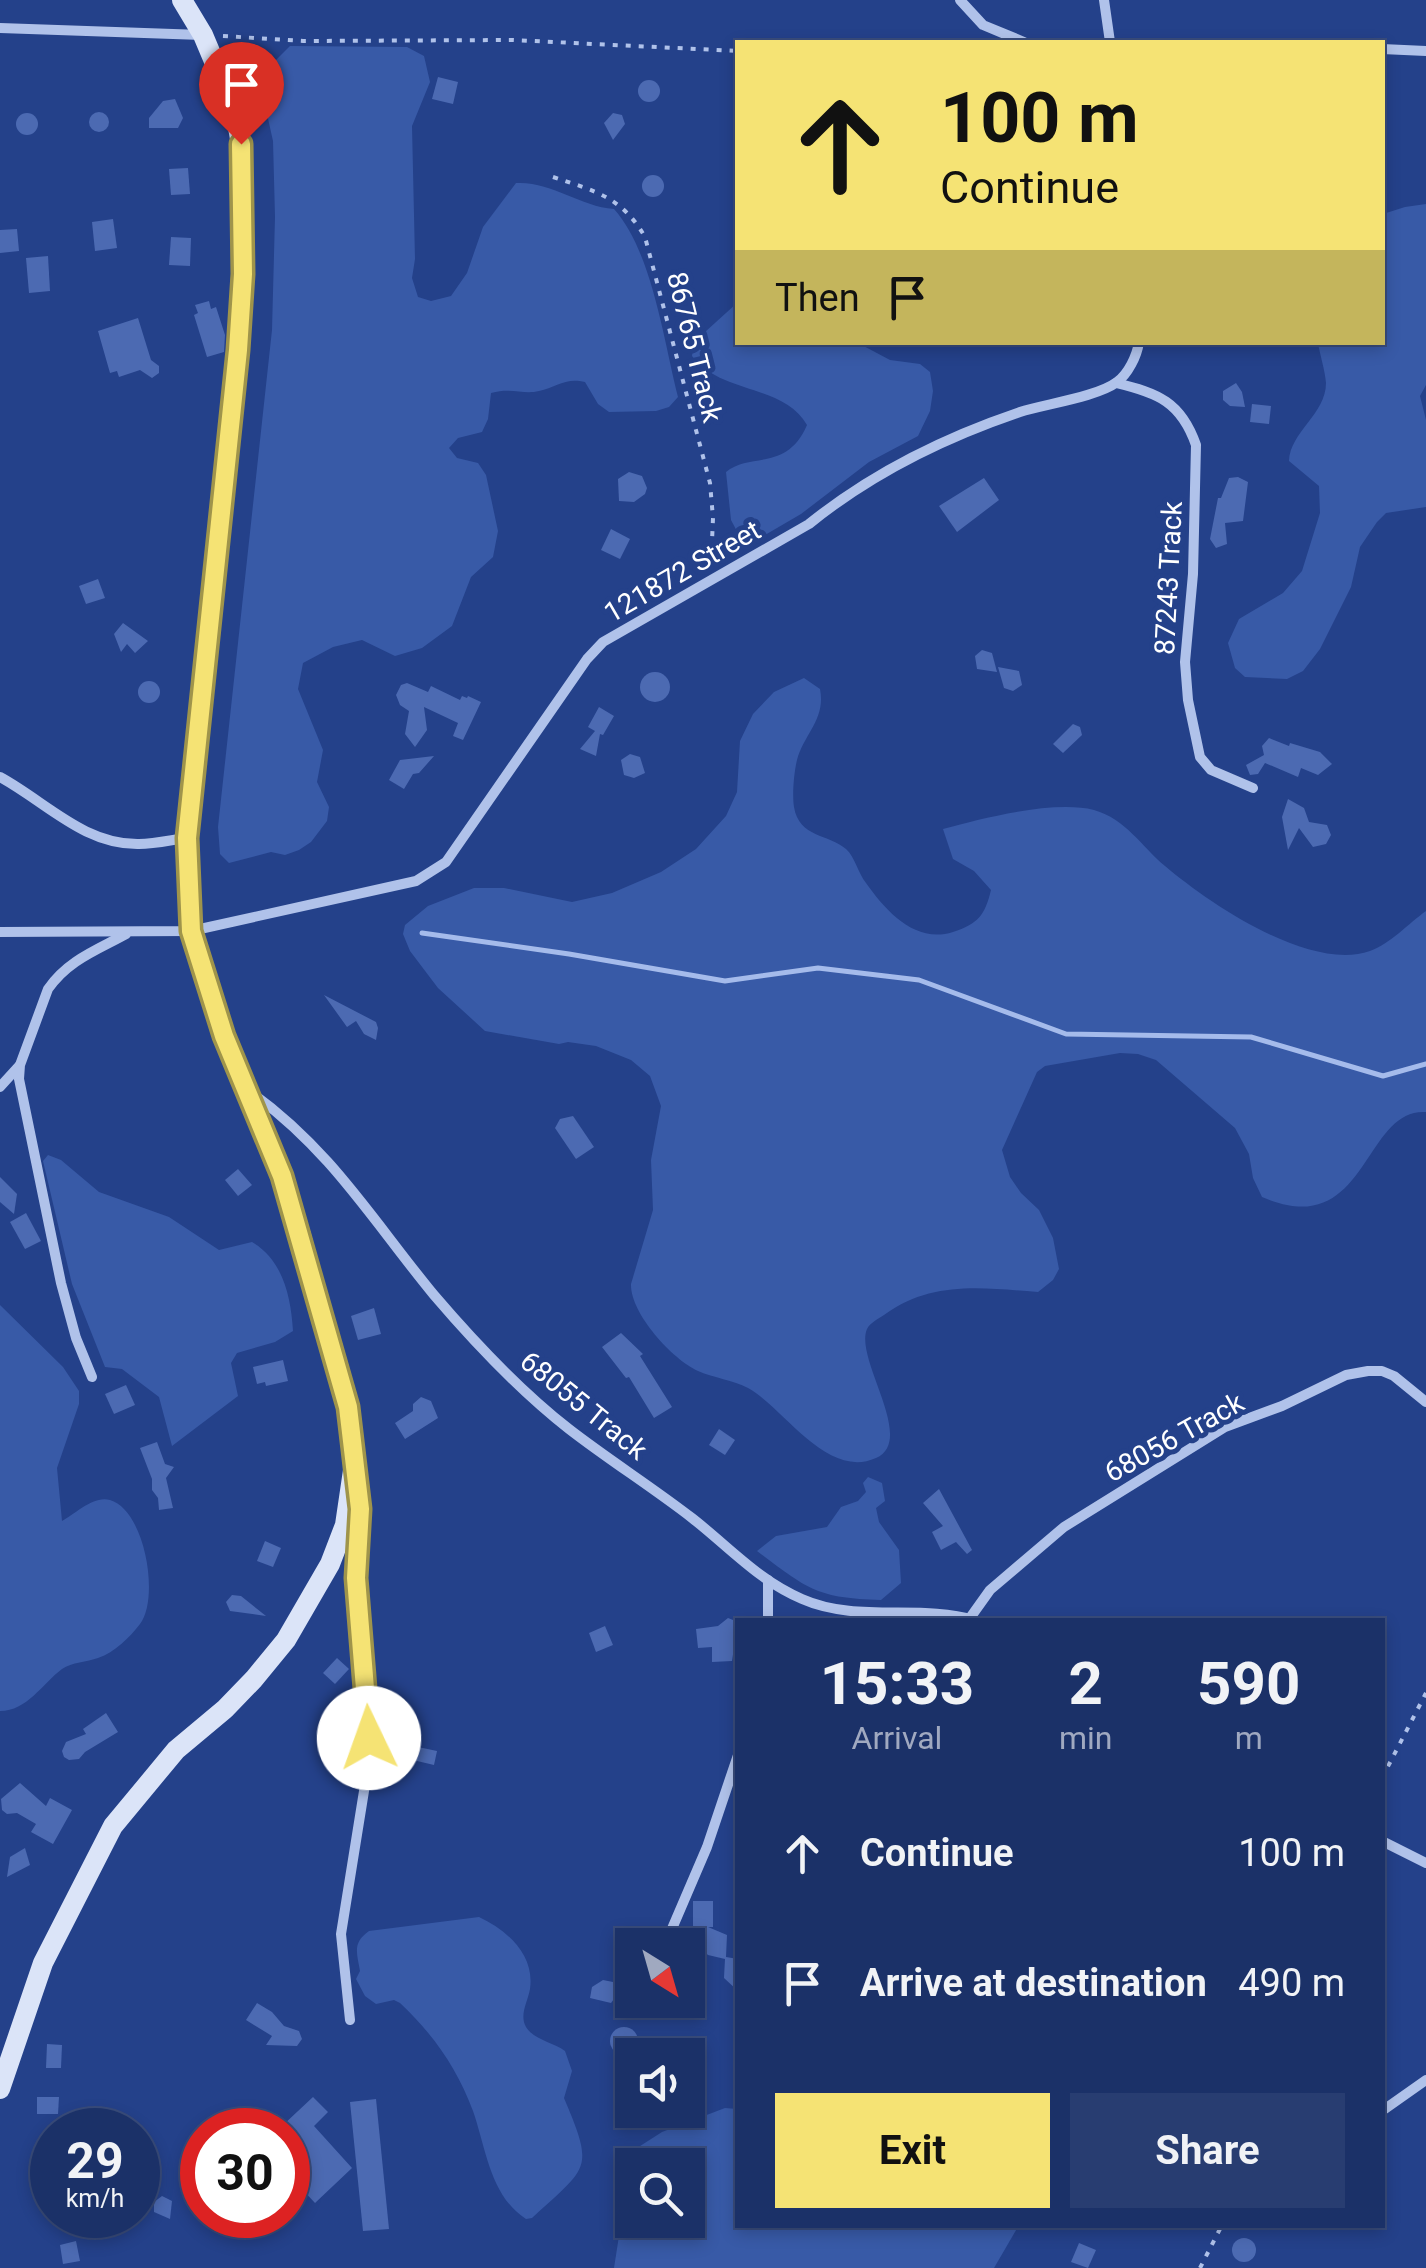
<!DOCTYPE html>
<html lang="en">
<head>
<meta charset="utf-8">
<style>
	body { margin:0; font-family:Roboto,sans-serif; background:#283d71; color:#f1f3f6; height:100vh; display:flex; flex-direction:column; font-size:38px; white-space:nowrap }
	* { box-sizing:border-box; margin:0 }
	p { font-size:32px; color:#a0a9c0 }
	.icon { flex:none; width:55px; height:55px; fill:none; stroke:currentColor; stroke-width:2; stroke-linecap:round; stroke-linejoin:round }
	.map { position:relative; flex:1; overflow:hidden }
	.details { position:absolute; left:735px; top:1618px; width:650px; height:610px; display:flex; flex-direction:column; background:#1b3168; border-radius:0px; box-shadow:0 5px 15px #0003,0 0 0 2px #394c7c }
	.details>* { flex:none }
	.top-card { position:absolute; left:735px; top:40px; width:650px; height:305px; border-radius:0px; box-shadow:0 5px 15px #0003,0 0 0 2px #394c7c; background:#f5e374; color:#111; overflow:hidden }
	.needle { width:65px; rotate:143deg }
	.fabs { position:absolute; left:615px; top:1928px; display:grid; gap:20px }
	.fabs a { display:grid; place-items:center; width:90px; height:90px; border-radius:0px; background:#1b3168; box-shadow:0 5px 15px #0003,0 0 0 2px #394c7c; font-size:50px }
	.speed { position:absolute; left:30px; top:2108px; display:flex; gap:20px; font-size:50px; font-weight:700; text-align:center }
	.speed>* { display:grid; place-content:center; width:130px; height:130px; border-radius:50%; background:#1b3168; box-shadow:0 5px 15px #0003,0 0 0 2px #394c7c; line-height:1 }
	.speed small { font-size:25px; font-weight:400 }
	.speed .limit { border:15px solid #d22; background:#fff; color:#111 }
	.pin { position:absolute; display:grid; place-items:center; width:85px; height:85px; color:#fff; margin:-102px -42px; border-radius:50% 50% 50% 0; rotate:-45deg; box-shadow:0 0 10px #0007 }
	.pin .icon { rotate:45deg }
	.me { position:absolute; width:110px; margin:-55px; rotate:357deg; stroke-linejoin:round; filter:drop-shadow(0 0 8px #0008) }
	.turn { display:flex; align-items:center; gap:35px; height:210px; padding:0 40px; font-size:45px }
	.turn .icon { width:130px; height:130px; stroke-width:2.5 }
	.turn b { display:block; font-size:70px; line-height:85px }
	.then { display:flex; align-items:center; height:95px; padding:0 40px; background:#0003; gap:20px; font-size:38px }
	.eta { display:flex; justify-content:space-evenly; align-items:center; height:170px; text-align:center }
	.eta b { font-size:60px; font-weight:700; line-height:70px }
	.action { display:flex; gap:20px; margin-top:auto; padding:20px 40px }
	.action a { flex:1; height:115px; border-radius:0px; background:#f5e374; color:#111; font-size:40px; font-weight:700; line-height:115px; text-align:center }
	.action a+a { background:#283d71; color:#f1f3f6 }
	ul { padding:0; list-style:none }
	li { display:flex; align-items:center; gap:30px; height:130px; padding:0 40px }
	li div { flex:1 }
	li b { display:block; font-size:38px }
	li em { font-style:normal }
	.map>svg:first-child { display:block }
	.green { fill:#385aa7; fill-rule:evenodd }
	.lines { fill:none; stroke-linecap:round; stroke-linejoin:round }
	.stream { stroke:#a5bbeb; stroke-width:5 }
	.building { fill:#4c6ab2 }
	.path { stroke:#b0c2ea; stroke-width:4; stroke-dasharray:5 8; stroke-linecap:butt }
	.street { stroke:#b0c2ea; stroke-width:10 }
	.secondary { stroke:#dbe4f8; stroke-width:20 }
	.route-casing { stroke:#9f944b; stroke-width:25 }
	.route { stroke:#f5e374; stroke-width:18 }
	.labels { text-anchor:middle; stroke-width:10; stroke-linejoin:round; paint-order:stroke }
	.street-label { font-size:28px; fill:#fff; stroke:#24418a }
</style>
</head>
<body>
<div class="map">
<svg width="1426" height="2268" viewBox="0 0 1426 2268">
	<rect width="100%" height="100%" fill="#24418a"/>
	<g class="green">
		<path d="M290,46L407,47L424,56L430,82L412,126L415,259L412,278L418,297L431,301L451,296L467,273L483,227L516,183C551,181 579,206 614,209C652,251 664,342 678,397L669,407L656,411L609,412L598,404L585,382C566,377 556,387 539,391C523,395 512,387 491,393L488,419L482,432L458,438L449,448L457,458L478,463L486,475L498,531L493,557L471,577L452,626L422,648L395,656L362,640L333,647L303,663L298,689L323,750L317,782L329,807L327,821L311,842L299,850L285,855L271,852L229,863L220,854L218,827L272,330L275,217L273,141L265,105L271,65Z"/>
		<path d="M1426,204V385L1420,396L1426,420V507L1386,513L1377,522L1360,547L1351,587L1320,649L1303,671L1287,679L1245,677L1235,668L1228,643L1239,619L1283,593L1302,571L1320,513L1319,486L1289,461C1290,432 1326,414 1326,383C1325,370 1320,355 1318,343L1382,342L1383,214L1405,207Z"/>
		<path d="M737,303L738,342L858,343L890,360L920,364L930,372L933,391L930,411L918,436L869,462L801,514L765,535L740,537L731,520L726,472C749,452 787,472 807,425C784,384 720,394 692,356L694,342Z"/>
		<path d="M804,678L820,689C826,719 804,734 797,760C794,772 792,795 794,807C799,838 829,834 846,849C855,857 858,873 866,883C886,911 915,944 953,932C978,924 985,915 991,890L974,871L953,859L943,829C983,818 1054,800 1094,810C1126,819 1141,846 1165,866C1210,904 1310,972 1370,951C1390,944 1409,923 1426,911V1112C1362,1108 1368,1243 1262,1197L1253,1178L1249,1154L1235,1128L1156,1060L1138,1054L1120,1053L1045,1066L1037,1072L1002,1150L1010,1177L1021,1193L1039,1210L1053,1238L1059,1269L1053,1280L1038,1292C983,1288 932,1280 884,1315C878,1319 870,1323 867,1329C854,1359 917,1440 876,1458C827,1480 784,1408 748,1388C733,1380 714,1378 698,1371C672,1359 630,1313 631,1284L653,1210L651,1160L661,1106L650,1076L631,1060L596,1046L568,1042L559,1044L485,1031L438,988L410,951L403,934L405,925L428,906L474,888H504L572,902L612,893L661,872L696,849L726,816L737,792L740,741L753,714L774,692Z"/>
		<path d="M48,1155L61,1160L99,1192L169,1217L219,1250L252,1242C283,1260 291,1297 293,1331L275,1342L237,1353L231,1363L238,1396L172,1446L159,1397L122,1369L105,1367L72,1284L43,1161Z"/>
		<path d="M0,1305L63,1367L79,1391V1404L57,1468L62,1521C75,1514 94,1495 110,1500C145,1510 160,1598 140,1624C129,1638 115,1652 98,1658C87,1662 72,1662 62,1669C42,1684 27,1711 0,1711Z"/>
		<path d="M868,1477L882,1483L885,1501L876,1508L879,1522L899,1550L901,1583L881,1600C816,1598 808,1589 757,1551L776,1536L827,1527L841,1507L858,1501L866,1492L863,1483Z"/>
		<path d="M479,1917C507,1930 535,1955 530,1989C528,2001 519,2015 526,2027C534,2040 553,2042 565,2051L572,2071L564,2098C595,2171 588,2166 532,2218L526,2219C490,2196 486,2148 473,2111C457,2068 433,2034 400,2003L394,2000L376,2004L365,1996L356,1979L360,1971C357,1953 352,1943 369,1931Z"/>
		<path d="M725,2108L737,2109L738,2225H1019L994,2268H614L621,2223L617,2184L637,2148L662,2132ZM632,2165H688V2220H632Z"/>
	</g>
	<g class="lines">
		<polyline class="stream" points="422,933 569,954 725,981 818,968 919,980 1066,1034 1251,1037 1383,1076 1426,1064"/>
	</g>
	<g class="building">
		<polygon points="438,77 458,82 453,104 432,99"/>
		<circle cx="649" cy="91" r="11"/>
		<polygon points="175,99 183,118 178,128 149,128 149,118 163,101"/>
		<circle cx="99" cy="122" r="10"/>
		<circle cx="27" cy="124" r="11"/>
		<polygon points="613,113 622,115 625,124 613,140 604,123"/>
		<polygon points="188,168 190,194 171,195 169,169"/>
		<circle cx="653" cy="186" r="11"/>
		<polygon points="113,219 117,248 95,251 92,222"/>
		<polygon points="17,229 19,251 0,253 0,230"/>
		<polygon points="171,237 191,238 190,266 169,265"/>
		<polygon points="48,256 50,291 29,293 26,258"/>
		<polygon points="209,301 211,309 216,307 225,335 224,352 207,357 194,315 198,313 195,305"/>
		<polygon points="138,318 151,360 159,366 159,373 152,378 140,370 119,377 117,371 110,373 98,331"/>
		<polygon points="1236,383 1242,392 1245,407 1230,406 1223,400 1223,391"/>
		<polygon points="1252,404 1271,406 1269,424 1250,422"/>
		<polygon points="629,472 642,476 647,488 645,494 634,502 619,501 618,479"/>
		<polygon points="1238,477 1248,482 1243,521 1225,523 1227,544 1216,548 1210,539 1218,498 1221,498 1229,478"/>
		<polygon points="984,478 999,500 957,532 939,506"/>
		<polygon points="611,529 630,539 620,559 601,550"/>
		<polygon points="98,579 105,598 86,604 79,586"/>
		<polygon points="123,623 148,641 135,653 127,644 121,652 114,634"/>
		<polygon points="982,650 992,653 997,672 977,669 975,656"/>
		<polygon points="998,667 1019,671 1022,685 1013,691 1004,688"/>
		<circle cx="655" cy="687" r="15"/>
		<circle cx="149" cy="692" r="11"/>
		<polygon points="407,683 428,692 431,686 460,700 462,696 467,698 468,696 481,702 463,740 453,736 458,723 424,707 427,730 415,747 405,734 409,711 400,705 396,695 401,685"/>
		<polygon points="599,707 614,716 603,735 600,734 596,756 580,749 595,731 588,727"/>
		<polygon points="1073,724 1080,727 1082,735 1063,753 1053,744"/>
		<polygon points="1269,738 1289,746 1290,743 1320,752 1332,764 1318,775 1301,768 1298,777 1265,763 1258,774 1250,775 1246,765 1264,755 1262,746"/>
		<polygon points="630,754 640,757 645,773 634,778 624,775 621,760"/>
		<polygon points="434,756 419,773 413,774 404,789 389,780 400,760"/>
		<polygon points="1288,799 1304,808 1309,822 1327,825 1331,835 1326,844 1313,847 1299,828 1288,850 1282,817"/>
		<polygon points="324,995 376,1022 378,1028 376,1040 364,1034 356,1021 347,1027"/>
		<polygon points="573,1116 594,1147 576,1159 555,1128 560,1119"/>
		<polygon points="238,1169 252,1185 238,1196 225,1180"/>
		<polygon points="0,1177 17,1194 14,1214 0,1202"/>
		<polygon points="26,1213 41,1241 25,1249 10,1222"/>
		<polygon points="374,1308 381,1334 358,1340 351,1316"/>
		<polygon points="621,1333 643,1354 640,1356 672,1407 654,1418 629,1377 626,1378 602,1347"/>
		<polygon points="283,1360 288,1381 266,1386 265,1382 257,1384 253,1367"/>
		<polygon points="126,1385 135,1405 114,1414 105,1394"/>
		<polygon points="421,1397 431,1401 438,1418 405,1439 395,1423 413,1411 413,1404"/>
		<polygon points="719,1429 735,1440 725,1455 709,1445"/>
		<polygon points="157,1442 165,1464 174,1467 166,1478 173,1508 159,1510 158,1498 152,1490 152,1479 140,1448"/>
		<polygon points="939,1489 972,1550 967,1554 956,1542 941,1550 932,1532 943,1526 923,1503"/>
		<polygon points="265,1541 281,1548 273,1567 257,1561"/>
		<polygon points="232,1595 241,1596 266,1616 230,1611 226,1602"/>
		<polygon points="728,1618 738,1622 732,1661 712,1662 712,1647 698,1648 696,1629 718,1626"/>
		<polygon points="605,1626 613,1645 596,1652 589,1633"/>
		<polygon points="337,1658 349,1669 335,1684 323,1673"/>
		<polygon points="106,1713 118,1732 85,1752 79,1759 69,1760 64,1757 62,1751 66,1742 86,1734 83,1729"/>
		<polygon points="399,1743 437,1751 434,1765 396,1756"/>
		<polygon points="20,1783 46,1806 50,1798 72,1810 53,1844 31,1832 36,1824 17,1813 7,1814 2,1810 1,1799"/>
		<polygon points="25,1848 30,1865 7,1877 10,1857"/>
		<polygon points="693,1901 713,1901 713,1927 708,1927 727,1935 726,1957 738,1959 738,1991 724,1978 725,1959 708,1955 703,1950 700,1943 704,1927 693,1926"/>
		<polygon points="603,1980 613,1982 617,1995 611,2003 590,1998 592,1987"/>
		<polygon points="257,2003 272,2012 284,2026 299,2031 302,2039 297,2046 266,2045 272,2036 246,2020"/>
		<circle cx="624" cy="2041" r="14"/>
		<polygon points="47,2044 62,2045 61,2068 46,2068"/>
		<polygon points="37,2097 59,2097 58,2114 37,2114"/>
		<polygon points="313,2097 328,2112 314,2126 352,2168 315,2203 288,2174 288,2130 282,2126"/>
		<polygon points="376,2099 389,2229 363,2231 350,2102"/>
		<polygon points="162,2196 172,2201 170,2219 154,2212 154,2202"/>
		<circle cx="1244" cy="2250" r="12"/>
		<polygon points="76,2241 80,2261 63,2264 60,2245"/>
		<polygon points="1079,2243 1096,2250 1088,2268 1071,2262"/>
	</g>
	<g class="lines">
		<g class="path">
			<polyline points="223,36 303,41 512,40 738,51"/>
			<path d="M553,177C595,191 622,197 645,237L710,483L713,518L711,565"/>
			<polyline points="1382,1778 1426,1693"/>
			<polyline points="1200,2268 1222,2225"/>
		</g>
		<g class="street">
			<polyline points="960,0 983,25 1024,42"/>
			<polyline points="1104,0 1110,42"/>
			<polyline points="0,28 202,35"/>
			<polyline points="1382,49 1426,51"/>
			<path d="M1116,383C1158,393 1181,402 1196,445L1193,574L1185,662L1188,700L1200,757L1211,770L1253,788"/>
			<path d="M0,777C46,802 84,845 139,844C155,844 171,840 186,838"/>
			<path d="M0,932L191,931L416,881L446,862L587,659L603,642L809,524C872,473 943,438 1020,412C1045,404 1097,397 1117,382C1128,374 1137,356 1139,342"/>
			<polyline points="0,1087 19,1066"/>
			<path d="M252,1093C332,1151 373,1221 434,1295C475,1343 519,1390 569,1429C609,1460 652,1487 692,1518C728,1546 759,1581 802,1599C856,1623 921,1604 974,1620"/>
			<path d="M92,1377L76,1338L61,1283L19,1079L20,1065L48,989C68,960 97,950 126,934"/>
			<polyline points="970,1618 990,1590 1064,1527 1225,1427 1282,1406 1346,1375 1368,1371 1382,1371 1394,1376 1426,1402"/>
			<polyline points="768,1620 768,1580"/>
			<polyline points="1382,1841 1426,1863"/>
			<polyline points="665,1945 707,1847 738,1755"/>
			<polyline points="350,2020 341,1934 369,1760 369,1715 355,1577 360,1509 358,1488"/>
			<polyline points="1382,2111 1426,2080"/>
		</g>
		<polyline class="secondary" points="0,2089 43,1963 113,1826 176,1750 225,1709 254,1679 286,1640 330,1564 345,1525 355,1457 348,1407 300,1232 264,1129 224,1036 191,931 187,838 238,351 244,203 241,144 235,111 203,35 182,0"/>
	</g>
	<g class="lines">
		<defs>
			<polyline id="route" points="241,144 243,274 238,350 187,838 191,931 224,1036 282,1176 348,1407 360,1509 356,1578 369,1738"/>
		</defs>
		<use href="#route" class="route-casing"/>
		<use href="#route" class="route"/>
	</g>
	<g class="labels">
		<g class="street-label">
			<text transform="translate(695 347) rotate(76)" y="10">86765 Track</text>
			<text transform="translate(682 571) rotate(-30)" y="10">121872 Street</text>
			<text transform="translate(1168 578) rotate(-87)" y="10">87243 Track</text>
			<text transform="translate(584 1405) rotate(39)" y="10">68055 Track</text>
			<text transform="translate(1174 1437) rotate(-29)" y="10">68056 Track</text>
		</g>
	</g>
</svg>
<div class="fabs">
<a><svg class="needle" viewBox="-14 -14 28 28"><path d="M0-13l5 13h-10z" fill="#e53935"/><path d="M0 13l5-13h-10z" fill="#a0a9c0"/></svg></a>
<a><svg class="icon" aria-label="sound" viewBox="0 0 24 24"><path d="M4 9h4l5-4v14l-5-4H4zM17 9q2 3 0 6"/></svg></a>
<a><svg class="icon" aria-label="search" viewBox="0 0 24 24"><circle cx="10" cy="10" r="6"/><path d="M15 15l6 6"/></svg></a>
</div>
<div class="speed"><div>29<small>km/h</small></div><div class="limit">30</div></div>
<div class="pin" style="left:241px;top:144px;background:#d93025"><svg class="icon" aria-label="arrive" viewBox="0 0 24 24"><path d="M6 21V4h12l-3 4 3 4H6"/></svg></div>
<svg class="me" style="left:369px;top:1738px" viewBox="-20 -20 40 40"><circle r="19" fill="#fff"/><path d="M0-13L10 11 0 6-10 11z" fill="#f5e374"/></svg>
<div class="top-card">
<div class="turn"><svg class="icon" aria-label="ahead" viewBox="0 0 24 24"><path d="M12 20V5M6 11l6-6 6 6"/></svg><div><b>100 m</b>Continue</div></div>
<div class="then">Then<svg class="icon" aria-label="arrive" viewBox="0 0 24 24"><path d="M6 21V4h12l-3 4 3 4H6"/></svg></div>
</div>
<section class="details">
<div class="eta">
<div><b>15:33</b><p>Arrival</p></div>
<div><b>2</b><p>min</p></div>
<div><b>590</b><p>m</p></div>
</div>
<ul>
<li><svg class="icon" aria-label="ahead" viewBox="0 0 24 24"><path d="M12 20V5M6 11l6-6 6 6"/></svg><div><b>Continue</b></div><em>100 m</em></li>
<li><svg class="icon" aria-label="arrive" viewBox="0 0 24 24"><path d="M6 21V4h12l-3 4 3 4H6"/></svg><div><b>Arrive at destination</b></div><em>490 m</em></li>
</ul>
<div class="action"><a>Exit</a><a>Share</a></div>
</section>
</div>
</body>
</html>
